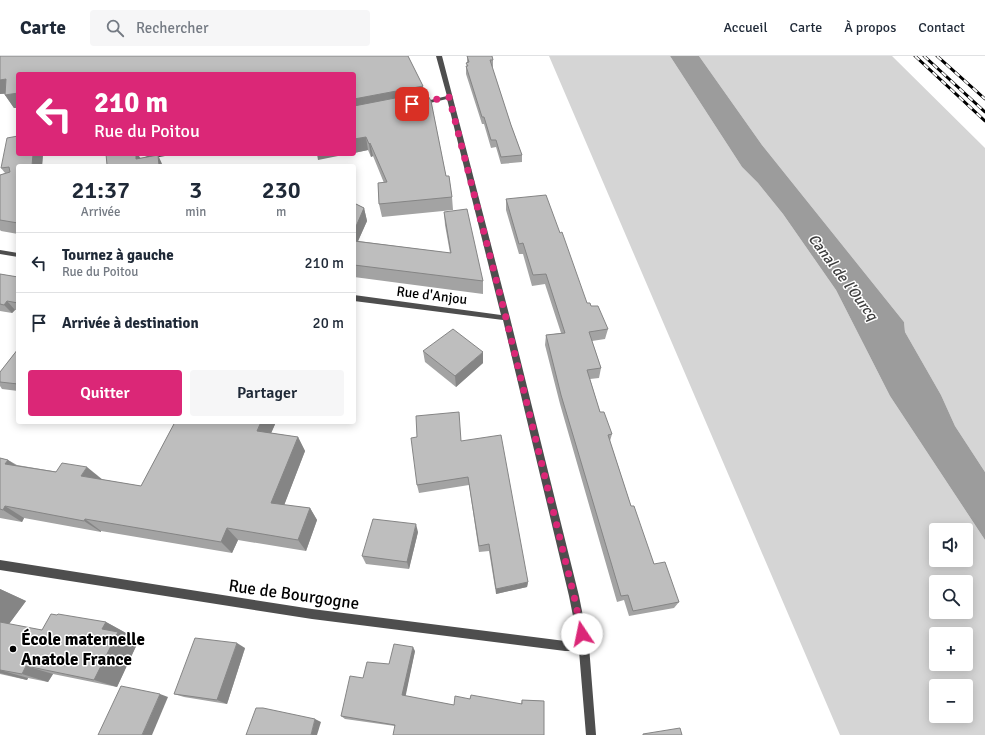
<!DOCTYPE html>
<html lang="fr">
<head>
<meta charset="utf-8">
<style>
	body { margin:0; font-family:Signika,sans-serif; background:#f6f6f7; color:#1f2937; height:100vh; display:flex; flex-direction:column; font-size:15px; white-space:nowrap }
	* { box-sizing:border-box; margin:0 }
	p { font-size:13px; color:#747a83 }
	.icon { flex:none; width:22px; height:22px; fill:none; stroke:currentColor; stroke-width:2; stroke-linecap:round; stroke-linejoin:round }
	.map { position:relative; flex:1; overflow:hidden }
	.details { position:absolute; left:16px; top:108px; width:340px; height:260px; display:flex; flex-direction:column; background:#fff; border-radius:4px; box-shadow:0 2px 10px #0003 }
	.details>* { flex:none }
	.hud { position:absolute; left:16px; top:16px; width:340px; height:84px; border-radius:4px; box-shadow:0 2px 10px #0003; background:#db2777; color:#fff; overflow:hidden }
	.buttons { position:absolute; left:929px; top:467px; display:grid; gap:8px }
	.buttons a { display:grid; place-items:center; width:44px; height:44px; border-radius:4px; background:#fff; box-shadow:0 2px 10px #0003; font-size:20px }
	.pin { position:absolute; display:grid; place-items:center; width:34px; height:34px; color:#fff; margin:-17px; border-radius:8px; box-shadow:0 2px 6px #0006 }
	.me { position:absolute; width:44px; margin:-22px; rotate:349deg; stroke-linejoin:round; filter:drop-shadow(0 0 3px #0008) }
	.turn { display:flex; align-items:center; gap:14px; height:84px; padding:0 12px; font-size:18px }
	.turn .icon { width:52px; height:52px; stroke-width:2.5 }
	.turn b { display:block; font-size:28px; line-height:34px }
	.eta { display:flex; justify-content:space-evenly; align-items:center; height:68px; text-align:center }
	.eta b { font-size:24px; font-weight:600; line-height:28px }
	.primary-button { display:flex; gap:8px; margin-top:auto; padding:8px 12px }
	.primary-button a { flex:1; height:46px; border-radius:4px; background:#db2777; color:#fff; font-size:16px; font-weight:600; line-height:46px; text-align:center }
	.primary-button a+a { background:#f6f6f7; color:#1f2937 }
	ul { padding:0; list-style:none }
	li { display:flex; align-items:center; gap:12px; height:60px; padding:0 12px; border-top:1px solid #e0e1e3 }
	li div { flex:1 }
	li b { display:block; font-size:15px }
	li em { font-style:normal }
	header { display:flex; align-items:center; gap:24px; box-sizing:border-box; height:56px; padding:0 20px; background:#fff; border-bottom:1px solid #e0e1e3 }
	header strong { font-size:19px }
	nav { display:flex; gap:22px; margin-inline-start:auto; font-size:14px }
	.search { width:280px; height:36px; background:#f6f6f7; display:flex; align-items:center; gap:10px; box-sizing:border-box; padding:0 14px; border-radius:4px; color:#747a83; font-size:15px }
	.map>svg:first-child { display:block }
	.green { fill:#d5d5d5; fill-rule:evenodd }
	.water { fill:#9c9c9c }
	.lines { fill:none; stroke-linecap:round; stroke-linejoin:round }
	.street { fill:#4e4e4e; fill-rule:evenodd }
	.rail-casing { stroke:#000; stroke-width:3 }
	.rail { stroke:#fff; stroke-width:2; stroke-dasharray:6; stroke-linecap:butt }
	.wall { fill:#a3a3a3 }
	.shaded-wall { fill:#858585 }
	.building { fill:#bebebe; stroke:#858585 }
	.route { stroke:#db2777; stroke-width:7; stroke-dasharray:0 12.6 }
	.poi-dot { fill:#000; stroke:#fff; stroke-width:1.5 }
	.labels { text-anchor:middle; stroke-width:3; stroke-linejoin:round; paint-order:stroke }
	.street-label { font-size:14px; fill:#000; stroke:#fff }
	.water-label { font-size:15px; font-style:italic; fill:#3d3d3d; stroke:#fff }
	.near-street-label { font-size:17px; fill:#000; stroke:#fff }
	.near-poi-label { font-size:17px; font-weight:bold; fill:#000; stroke:#fff; text-anchor:start }
</style>
</head>
<body>
<header>
<strong>Carte</strong>
<div class="search"><svg class="icon" aria-label="search" viewBox="0 0 24 24"><circle cx="10" cy="10" r="6"/><path d="M15 15l6 6"/></svg>Rechercher</div>
<nav><a>Accueil</a><a>Carte</a><a>À propos</a><a>Contact</a></nav>
</header>
<div class="map">
<svg width="985" height="679" viewBox="0 0 985 679">
	<rect width="100%" height="100%" fill="#fff"/>
	<g class="green">
		<path d="M549,0H670L742,111L758,127L783,158L836,234L890,340L985,484V679H840ZM936,474H966V504H936ZM936,526H966V556H936ZM936,578H966V608H936ZM936,630H966V660H936Z"/>
		<polygon points="699,0 892,0 985,92 985,416 955,370 941,339 905,276 904,266 762,89"/>
	</g>
	<polygon class="water" points="670,0 699,0 762,89 904,266 905,276 941,339 955,370 985,416 985,484 890,340 836,234 783,158 758,127 742,111"/>
	<g class="lines">
		<g class="street">
			<polygon points="436,0 442,0 510,262 579,540 589,590 596,679 586,679 579,595 565,595 312,563 0,514 0,504 312,553 565,585 578,585 569,540 503,264 354,245 354,239 501,259 447,43 421,49 418,47 447,40"/>
			<polygon points="155,98 168,98 165,100 148,103 145,101"/>
			<polygon points="0,194 18,197 18,201 0,198"/>
		</g>
		<defs>
			<g id="rail">
				<polyline points="915,0 985,65"/>
				<polyline points="924,0 985,56"/>
				<polyline points="937,0 985,43"/>
			</g>
		</defs>
		<use href="#rail" class="rail-casing"/>
		<use href="#rail" class="rail"/>
	</g>
	<g class="wall">
		<polygon points="0,0 408,0 423,30 424,36 426,36 431,45 446,120 449,120 452,141 453,154 382,161 379,148 378,127 384,127 373,100 371,101 368,94 354,97 354,18 18,18 18,52 14,52 5,39 5,38 0,38"/>
		<polygon points="467,0 493,4 493,11 492,11 511,69 522,99 522,106 501,108 496,91 491,92 484,68 482,68 466,18 466,10 467,10 466,7 467,7"/>
		<polygon points="18,98 43,98 42,110 18,110 18,178 1,175 0,174 0,119 5,117 1,112"/>
		<polygon points="506,143 587,247 591,250 608,273 605,283 592,285 601,312 599,322 590,323 600,356 612,378 610,385 631,450 654,508 679,546 674,552 629,560 624,544 617,546 560,348 545,289 546,279 561,277 545,228 532,230 523,198 519,198 506,154"/>
		<polygon points="354,147 364,152 367,165 358,185 450,197 445,169 444,156 483,225 483,238 354,221"/>
		<polygon points="0,218 18,221 18,254 15,254 12,257 0,255"/>
		<polygon points="18,293 18,335 2,333 0,330 0,316"/>
		<polygon points="423,295 483,307 456,331 425,306"/>
		<polygon points="175,366 276,366 271,377 298,381 305,395 284,449 310,452 317,464 306,495 238,484 232,497 101,475 101,476 24,462 22,466 0,462 0,402 8,404 17,409 141,430"/>
		<polygon points="461,385 528,526 527,531 496,538 489,495 479,496 469,429 419,437 417,429"/>
		<polygon points="418,476 409,513 366,508 362,500"/>
		<polygon points="0,533 26,545 9,568 42,574 57,559 106,566 126,577 125,580 138,586 117,631 53,618 48,626 28,622 27,624 0,618"/>
		<polygon points="245,592 227,648 184,641 174,638"/>
		<polygon points="415,595 405,640 454,649 470,643 521,648 522,644 544,645 395,670 345,663 341,660 363,622"/>
	</g>
	<g class="shaded-wall">
		<polygon points="6,23 15,36 0,38 0,24"/>
		<polygon points="423,30 424,43 354,56 354,43"/>
		<polygon points="18,37 18,52 14,52 5,39"/>
		<polygon points="366,81 368,94 354,97 354,83"/>
		<polygon points="370,87 373,100 371,101 369,88"/>
		<polygon points="33,98 43,98 42,110 32,110"/>
		<polygon points="110,98 142,98 142,99 139,100 143,106"/>
		<polygon points="317,98 348,98 318,104"/>
		<polygon points="158,99 163,110 159,110"/>
		<polygon points="364,152 367,165 354,194 354,175"/>
		<polygon points="7,245 15,254 12,257 4,249"/>
		<polygon points="483,296 483,307 456,331 455,320"/>
		<polygon points="261,366 276,366 266,389 257,375"/>
		<polygon points="298,381 305,395 280,460 271,447"/>
		<polygon points="8,404 27,417 5,408"/>
		<polygon points="87,411 103,424 81,420"/>
		<polygon points="5,450 24,462 22,466 3,454"/>
		<polygon points="310,452 317,464 306,495 298,484"/>
		<polygon points="85,463 101,475 101,476 84,465"/>
		<polygon points="416,468 418,476 409,513 407,506"/>
		<polygon points="227,472 238,484 232,497 221,486"/>
		<polygon points="528,526 527,531 496,538 496,533"/>
		<polygon points="0,533 26,545 6,572 0,570"/>
		<polygon points="106,566 126,577 125,580 138,586 117,631 94,624 102,573"/>
		<polygon points="237,587 245,592 227,648 217,644"/>
		<polygon points="413,591 415,595 405,643 402,639"/>
		<polygon points="26,610 53,618 48,626 22,618"/>
		<polygon points="0,614 28,622 27,624 0,617"/>
		<polygon points="160,638 168,641 152,679 142,679"/>
		<polygon points="315,663 321,666 317,679 311,679"/>
	</g>
	<g class="building">
		<polygon points="0,0 408,0 423,30 354,43 354,18 18,18 18,37 5,39 6,23 0,24"/>
		<polygon points="467,0 492,0 493,4 490,4 511,69 522,99 501,101 496,84 491,84 484,61 482,61 466,10 468,10 466,7 469,6"/>
		<polygon points="426,36 431,45 446,120 449,120 452,141 379,148 378,127 387,126 370,87 369,88 366,81 354,83 354,50"/>
		<polygon points="18,80 18,98 33,98 32,110 18,110 18,167 0,164 0,119 10,116 9,111 1,112 7,82"/>
		<polygon points="106,98 136,98 136,103 158,99 159,110 103,110 107,109"/>
		<polygon points="546,139 560,177 562,176 587,247 590,247 591,250 598,250 608,273 589,276 601,312 587,314 600,356 604,356 612,378 608,379 631,450 634,450 654,508 665,506 679,546 633,555 628,539 621,540 561,339 546,279 565,277 546,218 533,219 523,187 519,188 506,143"/>
		<polygon points="354,147 364,152 354,175"/>
		<polygon points="467,153 483,225 354,209 354,185 451,197 444,156"/>
		<polygon points="0,218 18,221 18,247 7,245 4,249 0,248"/>
		<polygon points="453,273 483,296 455,320 423,295"/>
		<polygon points="18,293 18,328 0,326 0,316"/>
		<polygon points="459,356 461,385 501,379 528,526 496,533 489,488 479,490 468,421 417,429 411,382 417,381 416,360"/>
		<polygon points="175,366 261,366 257,375 298,381 271,447 310,452 298,484 227,472 221,486 85,463 84,465 5,450 3,454 0,453 0,402 8,404 5,408 56,416 62,407 87,411 81,420 141,430"/>
		<polygon points="373,463 416,468 407,506 362,500"/>
		<polygon points="51,558 57,559 58,558 106,566 102,573 118,576 94,624 26,610 22,618 0,614 0,615 0,566 42,574"/>
		<polygon points="195,582 237,587 217,644 174,638"/>
		<polygon points="394,588 413,591 402,639 454,649 455,640 470,643 471,639 522,648 522,644 544,645 544,679 393,679 395,669 341,660 350,620 363,622 367,606 389,608"/>
		<polygon points="121,630 160,638 142,679 98,679"/>
		<polygon points="256,652 263,652 315,663 311,679 246,679"/>
		<polygon points="680,672 682,679 643,679 643,678"/>
	</g>
	<g class="lines">
		<polyline class="route" points="412,48 449,41 506,262 574,540 582,578"/>
	</g>
	<circle class="poi-dot" cx="13" cy="593" r="4"/>
	<g class="labels">
		<g class="street-label">
			<text transform="translate(432 239) rotate(7)" y="5">Rue d'Anjou</text>
		</g>
		<g class="water-label">
			<text transform="translate(843 221) rotate(53)" y="5">Canal de l'Ourcq</text>
		</g>
		<g class="near-street-label">
			<text transform="translate(294 538) rotate(8)" y="6">Rue de Bourgogne</text>
		</g>
		<g class="near-poi-label">
			<text x="21" y="589">École maternelle<tspan x="21" dy="20">Anatole France</tspan></text>
		</g>
	</g>
</svg>
<div class="buttons">
<a><svg class="icon" aria-label="sound" viewBox="0 0 24 24"><path d="M4 9h4l5-4v14l-5-4H4zM17 9q2 3 0 6"/></svg></a>
<a><svg class="icon" aria-label="search" viewBox="0 0 24 24"><circle cx="10" cy="10" r="6"/><path d="M15 15l6 6"/></svg></a>
<a>+</a>
<a>−</a>
</div>
<div class="pin" style="left:412px;top:48px;background:#d93025"><svg class="icon" aria-label="arrive" viewBox="0 0 24 24"><path d="M6 21V4h12l-3 4 3 4H6"/></svg></div>
<svg class="me" style="left:582px;top:578px" viewBox="-20 -20 40 40"><circle r="19" fill="#fff"/><path d="M0-13L10 11 0 6-10 11z" fill="#db2777"/></svg>
<div class="hud">
<div class="turn"><svg class="icon" aria-label="left" viewBox="0 0 24 24"><path d="M17 20v-9H6M10 6l-5 5 5 5"/></svg><div><b>210 m</b>Rue du Poitou</div></div>
</div>
<section class="details">
<div class="eta">
<div><b>21:37</b><p>Arrivée</p></div>
<div><b>3</b><p>min</p></div>
<div><b>230</b><p>m</p></div>
</div>
<ul>
<li><svg class="icon" aria-label="left" viewBox="0 0 24 24"><path d="M17 20v-9H6M10 6l-5 5 5 5"/></svg><div><b>Tournez à gauche</b><p>Rue du Poitou</p></div><em>210 m</em></li>
<li><svg class="icon" aria-label="arrive" viewBox="0 0 24 24"><path d="M6 21V4h12l-3 4 3 4H6"/></svg><div><b>Arrivée à destination</b></div><em>20 m</em></li>
</ul>
<div class="primary-button"><a>Quitter</a><a>Partager</a></div>
</section>
</div>
</body>
</html>
